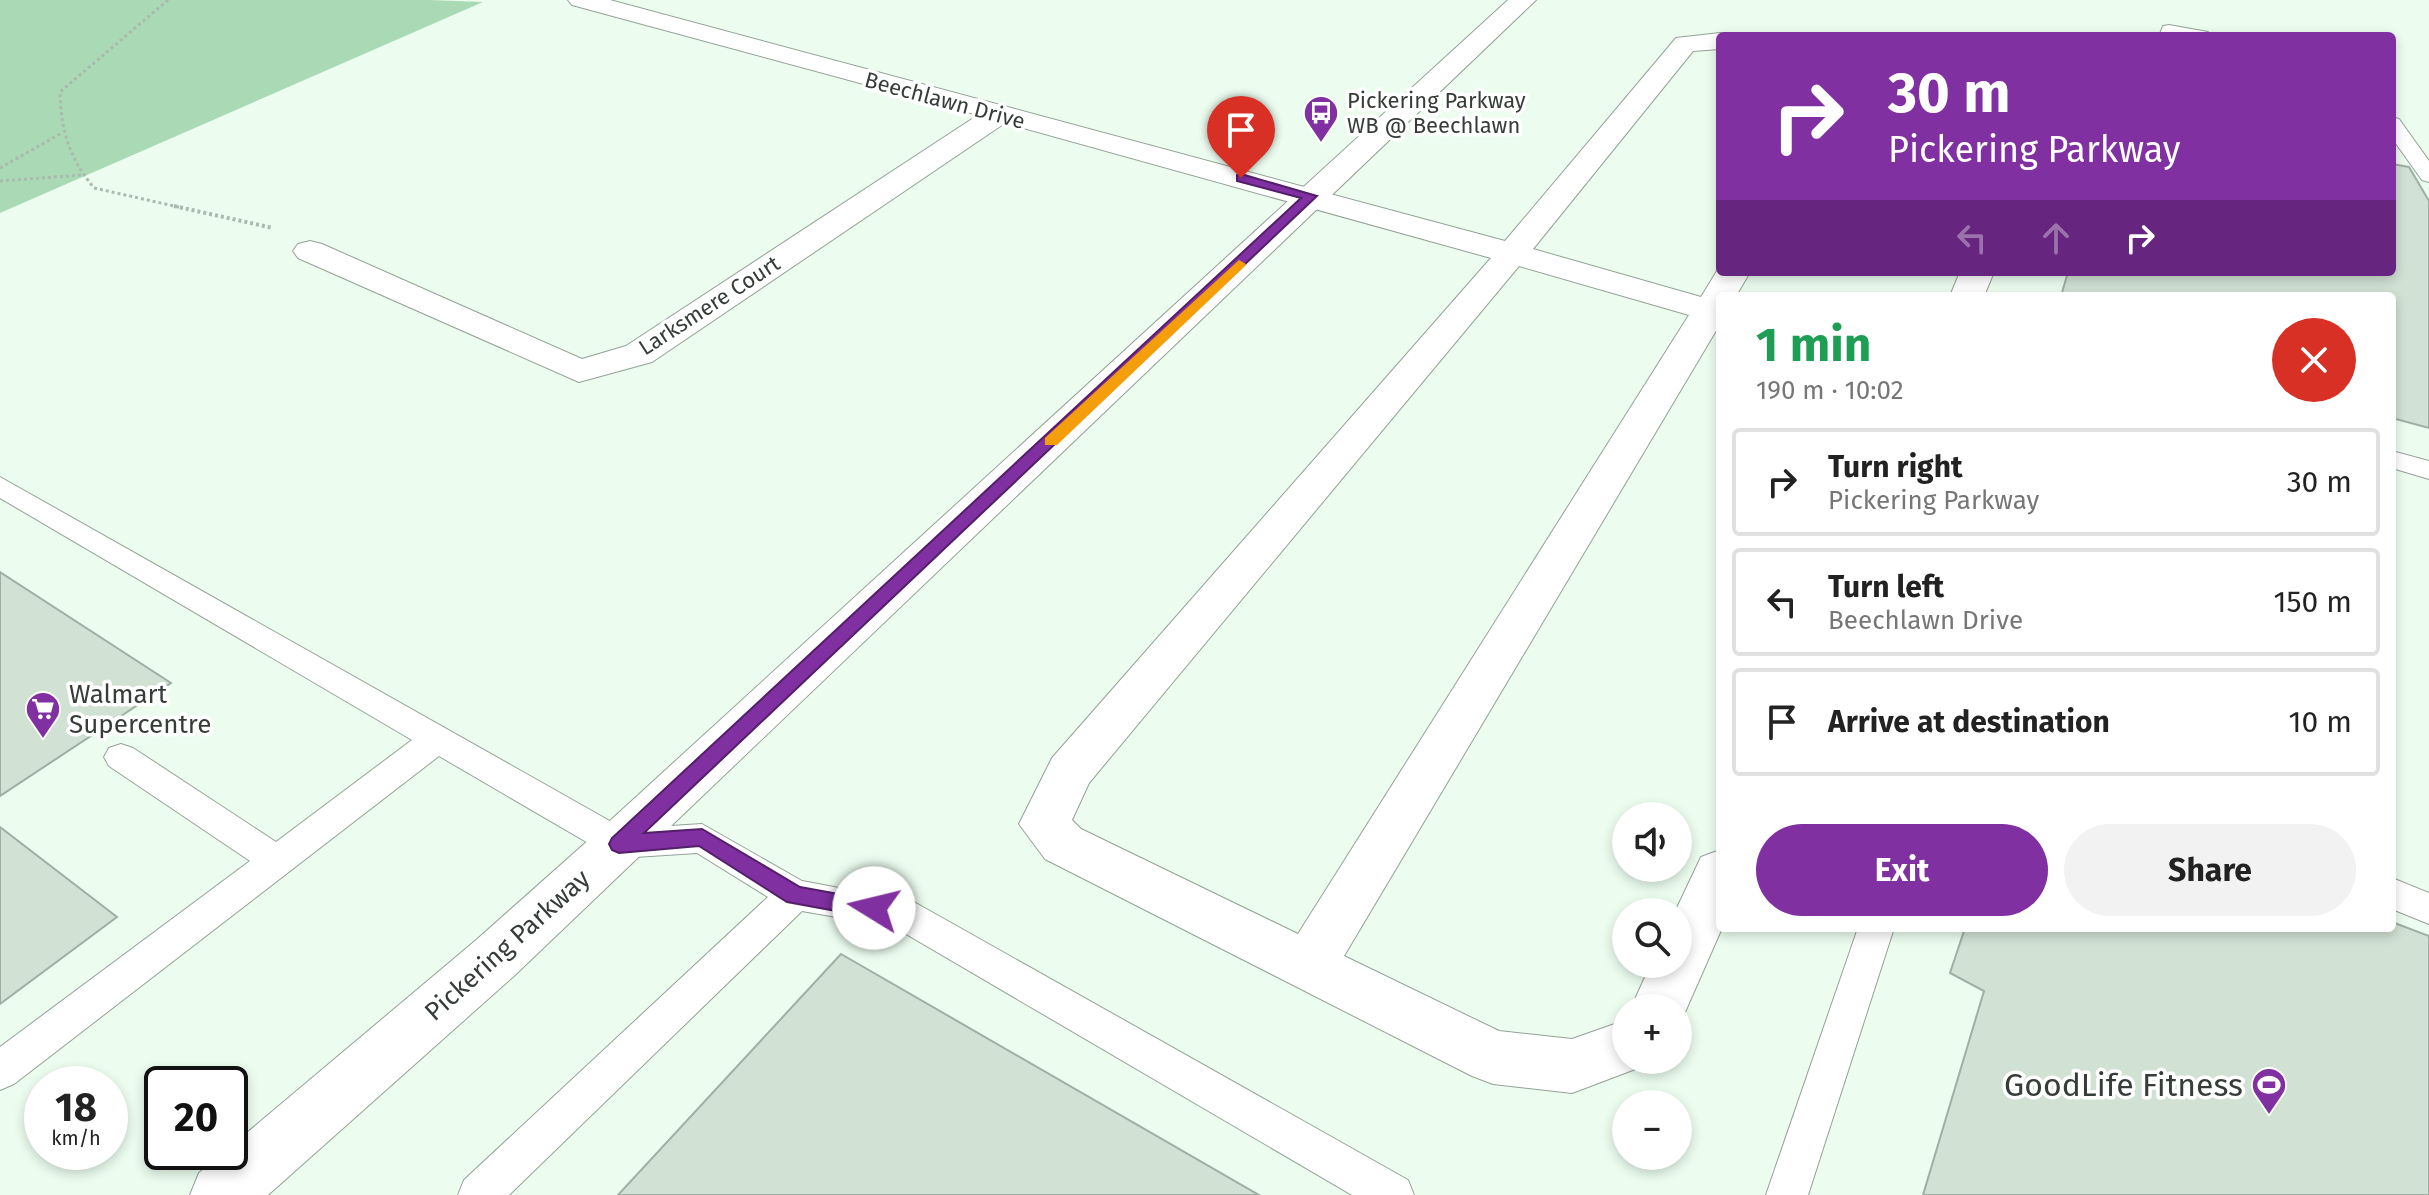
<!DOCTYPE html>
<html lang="en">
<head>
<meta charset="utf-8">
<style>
	body { margin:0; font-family:"Fira Sans",sans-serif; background:#f2f2f2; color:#222; height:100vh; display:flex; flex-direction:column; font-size:30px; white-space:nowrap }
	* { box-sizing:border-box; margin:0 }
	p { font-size:26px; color:#767676 }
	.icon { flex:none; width:44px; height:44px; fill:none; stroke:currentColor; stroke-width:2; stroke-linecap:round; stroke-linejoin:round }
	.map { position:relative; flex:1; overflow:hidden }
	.drawer { position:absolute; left:1716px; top:292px; width:680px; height:640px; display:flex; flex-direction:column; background:#fff; border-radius:8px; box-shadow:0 4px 12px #0003 }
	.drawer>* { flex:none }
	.guide { position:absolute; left:1716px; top:32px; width:680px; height:244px; border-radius:8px; box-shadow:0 4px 12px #0003; background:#8030a0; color:#fff; overflow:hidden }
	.fabs { position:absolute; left:1612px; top:802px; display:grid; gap:16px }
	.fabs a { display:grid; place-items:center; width:80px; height:80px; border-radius:50%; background:#fff; box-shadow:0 4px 12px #0003; font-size:40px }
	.speed { position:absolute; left:24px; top:1066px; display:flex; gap:16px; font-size:40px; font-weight:700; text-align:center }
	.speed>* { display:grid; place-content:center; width:104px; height:104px; border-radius:50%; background:#fff; box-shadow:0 4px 12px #0003; line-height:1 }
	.speed small { font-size:20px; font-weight:400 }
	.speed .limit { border:4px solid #111; border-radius:12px; background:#fff; color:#111 }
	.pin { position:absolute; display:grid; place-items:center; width:68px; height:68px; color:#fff; margin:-82px -34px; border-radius:50% 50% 50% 0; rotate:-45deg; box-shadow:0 0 8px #0007 }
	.pin .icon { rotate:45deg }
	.me { position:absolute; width:88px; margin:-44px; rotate:279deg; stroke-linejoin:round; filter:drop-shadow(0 0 6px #0008) }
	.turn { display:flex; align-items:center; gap:28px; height:168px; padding:0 40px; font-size:36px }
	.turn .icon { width:104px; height:104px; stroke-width:2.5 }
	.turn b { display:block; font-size:56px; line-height:68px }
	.lanes { display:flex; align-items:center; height:76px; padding:0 40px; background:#0003; justify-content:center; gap:40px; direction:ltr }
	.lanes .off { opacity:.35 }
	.round { display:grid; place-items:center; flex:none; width:84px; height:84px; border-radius:42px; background:#f2f2f2 }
	.summary { display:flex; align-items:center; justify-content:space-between; height:136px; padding:0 40px }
	h1 { font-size:48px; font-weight:700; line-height:60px; color:#1e9e55 }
	.action { display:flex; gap:16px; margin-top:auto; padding:16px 40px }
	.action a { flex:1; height:92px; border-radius:48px; background:#8030a0; color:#fff; font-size:32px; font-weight:700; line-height:92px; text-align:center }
	.action a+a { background:#f2f2f2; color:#222 }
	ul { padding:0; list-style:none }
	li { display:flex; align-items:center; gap:24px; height:108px; margin:0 16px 12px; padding:0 24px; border:4px solid #e0e0e0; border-radius:8px }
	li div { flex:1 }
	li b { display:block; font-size:30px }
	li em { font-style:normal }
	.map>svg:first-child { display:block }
	.green { fill:#a9dab5 }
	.building { fill:#d1e1d4; stroke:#9fafa3; stroke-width:2 }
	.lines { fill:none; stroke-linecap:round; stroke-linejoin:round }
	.service-casing { stroke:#93a296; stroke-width:2 }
	.minor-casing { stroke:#93a296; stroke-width:2 }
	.tertiary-casing { stroke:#93a296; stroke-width:2 }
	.path-far1 { stroke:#abb9ae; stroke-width:3; stroke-dasharray:3 3; stroke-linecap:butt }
	.path { stroke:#abb9ae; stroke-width:4; stroke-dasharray:3 3; stroke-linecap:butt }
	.service { fill:#fff; fill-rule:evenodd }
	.minor { fill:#fff; fill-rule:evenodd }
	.tertiary { fill:#fff; fill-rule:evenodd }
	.route { fill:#8030a0; stroke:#531f68; stroke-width:2 }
	.slow { fill:#f59e0b }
	.labels { text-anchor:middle; stroke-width:7; stroke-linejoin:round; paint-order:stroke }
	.far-street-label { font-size:22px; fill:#363d38; stroke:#fff }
	.far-poi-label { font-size:22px; fill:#363d38; stroke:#fff; text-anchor:start }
	.poi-label { font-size:26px; fill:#363d38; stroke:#fff; text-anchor:start }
	.street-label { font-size:26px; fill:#363d38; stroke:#fff }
	.near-poi-label { font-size:32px; fill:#363d38; stroke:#fff; text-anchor:end }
</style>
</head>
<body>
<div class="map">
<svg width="2429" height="1195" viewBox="0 0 2429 1195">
	<rect width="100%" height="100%" fill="#ecfdf0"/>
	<polygon class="green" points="0,0 431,0 483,2 0,213"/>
	<g class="building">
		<polygon points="2392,164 2409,167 2429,201 2429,428 2392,418 2392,296 2061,296 2068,272 2392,272"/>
		<polygon points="0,572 171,683 0,796"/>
		<polygon points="0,827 117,917 0,1004"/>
		<polygon points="2392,922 2429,936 2429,1195 1923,1195 1984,991 1950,973 1965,928 2392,928"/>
		<polygon points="841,954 1259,1195 618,1195"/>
	</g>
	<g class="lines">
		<defs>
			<g id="service">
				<polygon points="2169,25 2208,32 2211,36 2159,36 2163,26"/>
				<polygon points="2392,117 2399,119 2429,161 2429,182 2422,180 2392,138"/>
				<polygon points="2392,451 2429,461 2429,479 2392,468"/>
				<polygon points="0,477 624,829 702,824 802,881 914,902 1408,1180 1414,1195 1352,1195 894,927 802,911 509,1195 458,1195 464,1180 768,897 697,853 619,858 607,854 439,756 14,1084 0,1090 0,1047 250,861 109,766 104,757 109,748 121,744 133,748 276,842 412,740 0,498"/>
				<polygon points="2392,878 2429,893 2429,924 2392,909"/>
				<polygon points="1858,928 1894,928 1808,1195 1766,1195"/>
			</g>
			<g id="minor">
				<path d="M568,0H610L1505,241L1676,38L1720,33L1729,35L1720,36V49L1693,51L1533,249L1701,297L1720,266V272H1750L1736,296H1720V324L1344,956L1499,1031L1572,1039L1626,1020V1060H1649L1646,1065L1572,1093L1493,1084L1472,1076L1045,859L1019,824L1052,758L1491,258L1005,123L652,362L579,382L298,258L293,251L298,244L310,241L322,244L582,359L626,346L978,115L572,5ZM1519,266L1689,315L1298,934L1081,829L1072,820L1089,783Z"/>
				<polygon points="1960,272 1994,272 1984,296 1950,296"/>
				<polygon points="1720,850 1722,928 1679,1026 1678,1008 1631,1008 1651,964 1678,964 1678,912 1675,912 1701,857"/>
			</g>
			<polygon id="tertiary" points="1508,0 1536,0 515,975 268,1195 190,1195 199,1173 224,1152 230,1152 230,1147 475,941 601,829"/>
		</defs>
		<use href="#service" class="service-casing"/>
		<use href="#minor" class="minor-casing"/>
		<use href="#tertiary" class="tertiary-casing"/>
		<g class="path-far1">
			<path d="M168,0L60,92C61,131 69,157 94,188L183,208"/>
			<polyline points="0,168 60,134"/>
			<polyline points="0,181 82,175"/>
		</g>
		<polyline class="path" points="174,206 273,228"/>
		<use href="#service" class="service"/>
		<use href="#minor" class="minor"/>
		<use href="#tertiary" class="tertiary"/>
	</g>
	<polygon class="route" points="1241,174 1317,196 644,833 702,829 800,887 882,902 885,908 882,915 874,918 787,902 699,846 619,853 612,850 609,844 612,838 1301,198 1237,181 1237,175"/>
	<polygon class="slow" points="1239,260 1246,264 1244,267 1057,445 1045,445 1045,438"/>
	<defs>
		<symbol id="bus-pin" viewBox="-11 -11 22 30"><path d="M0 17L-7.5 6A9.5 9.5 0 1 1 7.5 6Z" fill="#8030a0" stroke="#fff"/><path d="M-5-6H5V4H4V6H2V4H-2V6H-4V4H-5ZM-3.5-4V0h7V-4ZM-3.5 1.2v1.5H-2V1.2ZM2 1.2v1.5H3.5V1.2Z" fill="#fff"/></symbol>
		<symbol id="supermarket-pin" viewBox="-11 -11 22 30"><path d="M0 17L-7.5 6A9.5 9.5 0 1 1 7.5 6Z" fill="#8030a0" stroke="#fff"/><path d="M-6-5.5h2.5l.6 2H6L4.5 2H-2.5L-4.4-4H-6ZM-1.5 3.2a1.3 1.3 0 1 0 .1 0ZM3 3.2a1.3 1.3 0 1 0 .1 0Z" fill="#fff"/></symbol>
		<symbol id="stadium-pin" viewBox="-11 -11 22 30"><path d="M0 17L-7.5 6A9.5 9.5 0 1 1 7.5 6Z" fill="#8030a0" stroke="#fff"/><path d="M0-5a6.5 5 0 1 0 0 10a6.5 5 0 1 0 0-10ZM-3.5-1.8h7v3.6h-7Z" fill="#fff"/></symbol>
	</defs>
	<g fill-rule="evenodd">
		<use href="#bus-pin" x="1301" y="93" width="40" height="54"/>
		<use href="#supermarket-pin" x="23" y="689" width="40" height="54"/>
		<use href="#stadium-pin" x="2249" y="1065" width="40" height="54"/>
	</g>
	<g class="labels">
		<g class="far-street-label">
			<text transform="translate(945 100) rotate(15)" y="8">Beechlawn Drive</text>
			<text transform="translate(709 305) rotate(-33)" y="8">Larksmere Court</text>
		</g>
		<g class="far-poi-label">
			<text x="1347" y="108">Pickering Parkway<tspan x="1347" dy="25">WB @ Beechlawn</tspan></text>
		</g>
		<g class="poi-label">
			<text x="69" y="703">Walmart<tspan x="69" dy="30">Supercentre</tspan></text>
		</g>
		<g class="street-label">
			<text transform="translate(507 945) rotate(-42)" y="9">Pickering Parkway</text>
		</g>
		<g class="near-poi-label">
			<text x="2243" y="1096">GoodLife Fitness</text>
		</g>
	</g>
</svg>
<div class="fabs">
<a><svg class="icon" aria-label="sound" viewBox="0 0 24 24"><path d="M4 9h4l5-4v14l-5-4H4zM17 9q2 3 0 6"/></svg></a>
<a><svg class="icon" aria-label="search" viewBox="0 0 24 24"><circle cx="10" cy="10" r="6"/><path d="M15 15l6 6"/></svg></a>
<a>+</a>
<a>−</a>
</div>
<div class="speed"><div>18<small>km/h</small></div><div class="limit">20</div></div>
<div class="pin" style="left:1241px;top:178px;background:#d93025"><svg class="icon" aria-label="arrive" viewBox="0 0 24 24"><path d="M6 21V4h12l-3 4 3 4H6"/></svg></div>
<svg class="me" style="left:874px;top:908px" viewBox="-20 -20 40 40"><circle r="19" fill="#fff"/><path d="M0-13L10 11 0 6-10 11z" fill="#8030a0"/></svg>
<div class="guide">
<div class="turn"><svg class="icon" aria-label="right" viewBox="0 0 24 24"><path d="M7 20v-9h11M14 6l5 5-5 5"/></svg><div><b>30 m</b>Pickering Parkway</div></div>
<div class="lanes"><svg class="icon off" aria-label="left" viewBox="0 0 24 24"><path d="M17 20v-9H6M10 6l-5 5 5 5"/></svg><svg class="icon off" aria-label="ahead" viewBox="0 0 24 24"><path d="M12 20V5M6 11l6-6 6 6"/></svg><svg class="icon" aria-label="right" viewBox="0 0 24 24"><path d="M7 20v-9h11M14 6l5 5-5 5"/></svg></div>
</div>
<section class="drawer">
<div class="summary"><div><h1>1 min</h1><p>190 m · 10:02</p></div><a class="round" style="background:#d93025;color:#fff"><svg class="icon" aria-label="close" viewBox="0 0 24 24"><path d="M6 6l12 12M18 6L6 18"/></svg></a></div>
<ul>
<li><svg class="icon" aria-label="right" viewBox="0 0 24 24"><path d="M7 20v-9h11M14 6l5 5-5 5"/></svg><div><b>Turn right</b><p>Pickering Parkway</p></div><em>30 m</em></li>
<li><svg class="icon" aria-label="left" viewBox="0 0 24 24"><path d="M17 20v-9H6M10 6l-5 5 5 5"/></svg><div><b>Turn left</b><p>Beechlawn Drive</p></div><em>150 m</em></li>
<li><svg class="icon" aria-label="arrive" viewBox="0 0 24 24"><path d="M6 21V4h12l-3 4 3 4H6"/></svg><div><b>Arrive at destination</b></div><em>10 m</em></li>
</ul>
<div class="action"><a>Exit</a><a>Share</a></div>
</section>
</div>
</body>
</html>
